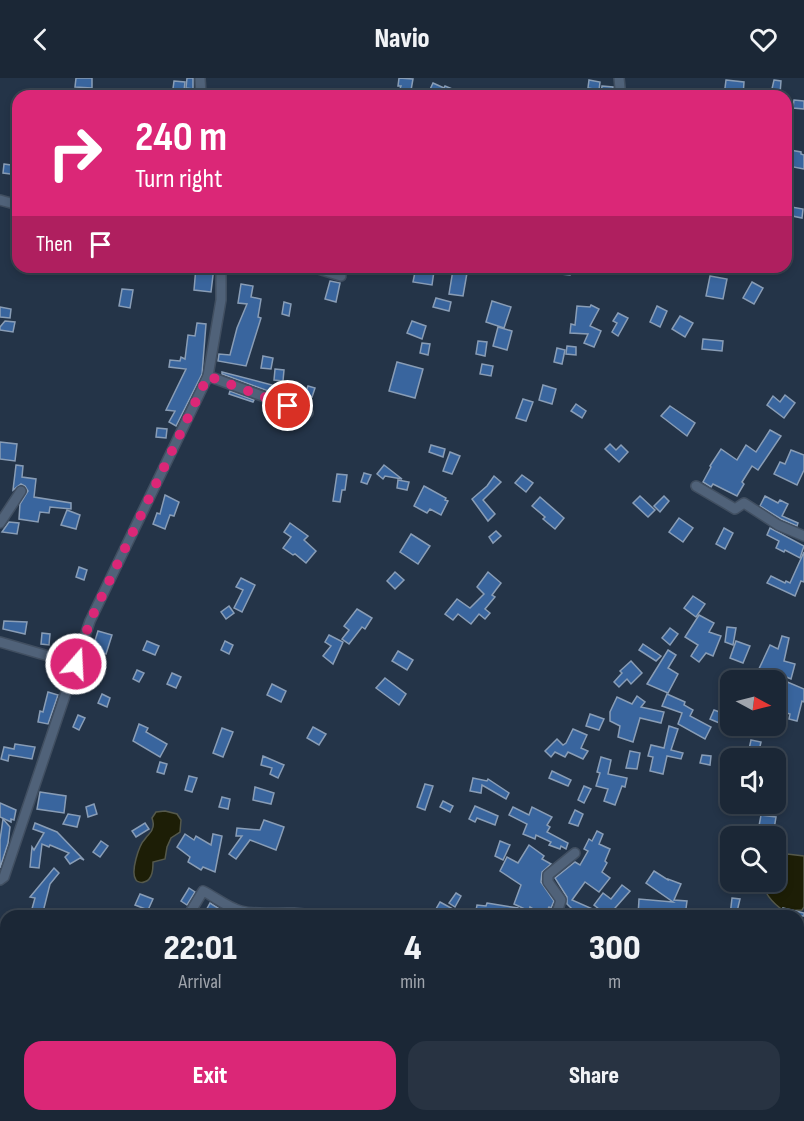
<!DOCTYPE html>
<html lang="en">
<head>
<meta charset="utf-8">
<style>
	body { margin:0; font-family:"Sofia Sans Condensed",sans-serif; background:#283342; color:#f1f3f6; height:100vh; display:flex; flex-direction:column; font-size:22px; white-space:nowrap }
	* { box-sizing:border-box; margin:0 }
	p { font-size:20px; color:#a0a5ad }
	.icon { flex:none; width:33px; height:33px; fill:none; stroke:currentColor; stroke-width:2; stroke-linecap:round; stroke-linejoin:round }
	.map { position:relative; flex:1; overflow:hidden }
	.panel { position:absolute; left:0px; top:832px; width:804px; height:212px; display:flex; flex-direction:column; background:#1b2736; border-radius:18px 18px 0 0; box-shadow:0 3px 9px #0003,0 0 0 2px #394451 }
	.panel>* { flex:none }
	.top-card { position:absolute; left:12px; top:12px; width:780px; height:183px; border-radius:18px; box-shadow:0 3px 9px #0003,0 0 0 2px #394451; background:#db2777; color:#fff; overflow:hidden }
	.needle { width:39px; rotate:97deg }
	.controls { position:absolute; left:720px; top:592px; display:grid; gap:12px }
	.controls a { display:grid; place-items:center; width:66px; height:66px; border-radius:12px; background:#1b2736; box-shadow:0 3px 9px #0003,0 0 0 2px #394451; font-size:30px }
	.pin { position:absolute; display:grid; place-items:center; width:51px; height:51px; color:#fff; margin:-26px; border:3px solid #fff; border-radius:50%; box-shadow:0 2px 6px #0007 }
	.me { position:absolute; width:66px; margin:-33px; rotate:19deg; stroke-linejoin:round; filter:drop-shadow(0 0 4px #0008) }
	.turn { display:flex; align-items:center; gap:21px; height:126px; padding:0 24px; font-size:27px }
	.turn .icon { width:78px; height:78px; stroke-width:2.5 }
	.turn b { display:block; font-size:42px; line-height:51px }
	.then { display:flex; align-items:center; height:57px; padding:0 24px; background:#0003; gap:12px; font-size:22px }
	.eta { display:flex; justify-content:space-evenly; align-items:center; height:102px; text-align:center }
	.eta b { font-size:36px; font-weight:800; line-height:42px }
	.cta { display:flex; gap:12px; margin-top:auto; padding:12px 24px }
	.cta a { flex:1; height:69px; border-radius:18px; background:#db2777; color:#fff; font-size:24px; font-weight:800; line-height:69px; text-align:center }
	.cta a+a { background:#283342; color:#f1f3f6 }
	header { display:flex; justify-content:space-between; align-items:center; height:78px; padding:0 24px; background:#1b2736; font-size:27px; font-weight:800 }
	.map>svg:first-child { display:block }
	.water { fill:#1d1e06; stroke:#55594c; stroke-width:1.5 }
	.building { fill:#39659e; stroke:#899db6; stroke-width:1.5 }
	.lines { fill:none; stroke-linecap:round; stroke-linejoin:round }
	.minor-casing { stroke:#414f61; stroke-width:12 }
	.minor { stroke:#506279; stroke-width:9 }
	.route { stroke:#db2777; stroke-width:10; stroke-dasharray:0 18 }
</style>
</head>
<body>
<header><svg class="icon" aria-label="back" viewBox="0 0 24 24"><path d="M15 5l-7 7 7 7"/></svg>Navio<svg class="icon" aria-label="heart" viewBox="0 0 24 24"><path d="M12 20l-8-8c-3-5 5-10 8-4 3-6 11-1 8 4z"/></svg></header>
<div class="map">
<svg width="804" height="1043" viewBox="0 0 804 1043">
	<rect width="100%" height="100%" fill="#243448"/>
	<g class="water">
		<path d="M165,733L177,736L181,742L180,754L171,760L167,769L165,781L153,784C153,790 153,802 144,804C142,805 137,804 136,802C130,794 139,767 145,761C148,756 152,755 153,749C154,745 153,744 152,740L156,734Z"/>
		<path d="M787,776L804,778V829L802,832L784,833C774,826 764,817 763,804H776V780Z"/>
		<polygon points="230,1038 257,1038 267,1043 227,1043"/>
		<polygon points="426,1038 489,1038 492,1043 422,1043"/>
	</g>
	<g class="building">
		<polygon points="76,0 92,0 92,10 75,9"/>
		<polygon points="187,0 193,0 193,11 186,10"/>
		<polygon points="399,0 413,1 410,18 397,18 401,8 398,8"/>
		<polygon points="589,2 600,4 599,12 588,10"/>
		<polygon points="726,2 744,4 743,18 724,18"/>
		<polygon points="774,2 781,3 780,16 771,15"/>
		<polygon points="174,3 185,4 184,13 173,11"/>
		<polygon points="433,5 444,10 445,8 469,18 427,18"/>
		<polygon points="602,8 613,9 612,18 601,16"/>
		<polygon points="794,22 804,23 804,31 793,30"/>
		<polygon points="790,72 801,74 801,76 804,77 804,91 788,88"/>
		<polygon points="4,86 18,88 18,97 3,95"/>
		<polygon points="786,128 803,131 802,140 792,138 790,154 786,153"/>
		<polygon points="196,189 214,189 211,214 194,212"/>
		<polygon points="416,189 429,189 428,192 434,193 432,207 413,204"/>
		<polygon points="561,189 571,189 570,197 561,196"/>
		<polygon points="453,192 467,195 463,218 449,216"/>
		<polygon points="710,198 727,201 723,221 706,218"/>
		<polygon points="330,203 340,205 336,224 325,221"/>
		<polygon points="752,204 763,210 754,226 743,220"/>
		<polygon points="241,206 253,208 251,219 261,221 258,239 261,240 246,288 218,283 219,276 230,277 237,250 247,226 238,225"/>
		<polygon points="122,211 133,212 130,230 119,228"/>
		<polygon points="436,220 451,224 449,233 433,229"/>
		<polygon points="492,223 511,229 504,250 486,244"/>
		<polygon points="284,224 291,226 289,238 282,236"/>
		<polygon points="591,227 599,231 590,248 601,253 594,269 584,265 588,256 570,255 571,246 575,247 577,228 590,229"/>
		<polygon points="657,228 667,233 660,249 650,244"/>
		<polygon points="0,229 11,231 10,240 0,239"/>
		<polygon points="618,235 628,240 618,258 612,254 617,245 613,243"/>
		<polygon points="680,238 693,245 685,259 672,251"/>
		<polygon points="5,243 15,244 13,254 0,252 0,249"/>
		<polygon points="412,243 426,248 422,261 407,255"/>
		<polygon points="197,245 206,246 202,296 176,348 169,344 175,333 166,332 186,291 169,289 170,282 180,283 181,279 185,281 188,257 195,258"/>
		<polygon points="498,249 512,253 507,272 493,268"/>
		<polygon points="703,261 723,263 722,273 702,271"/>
		<polygon points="478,263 487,264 485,278 476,276"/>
		<polygon points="422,265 430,266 428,277 420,275"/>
		<polygon points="567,268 576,269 576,277 566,276"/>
		<polygon points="557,270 565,272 562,286 554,284"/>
		<polygon points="263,278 273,280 271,291 261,290"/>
		<polygon points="397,284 423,291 415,320 389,313"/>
		<polygon points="482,286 493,288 491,298 480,296"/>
		<polygon points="275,291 284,292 283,303 274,302"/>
		<polygon points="222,294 272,307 271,314 222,296"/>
		<polygon points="543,307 556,311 552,326 539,322"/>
		<polygon points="308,308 315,310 312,319 305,317"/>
		<polygon points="230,313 254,322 253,324 229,316"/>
		<polygon points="785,317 795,325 784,340 767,327 773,318 780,324"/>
		<polygon points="523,321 533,324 526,343 516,340"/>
		<polygon points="576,326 586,333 582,340 571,333"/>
		<polygon points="670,328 695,345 687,358 661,338"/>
		<polygon points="157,350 167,351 166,360 156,359"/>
		<polygon points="770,352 781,358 758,392 752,388 742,404 744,406 737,418 713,406 711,409 703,404 711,389 710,388 721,371 737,382 746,367 756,374"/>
		<polygon points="0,364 17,366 15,383 0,381"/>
		<polygon points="610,366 616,372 621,367 628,374 619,384 605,371"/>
		<polygon points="431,367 445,371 443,379 429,374"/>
		<polygon points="791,372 804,377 804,392 797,407 774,396 780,384 785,386"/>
		<polygon points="450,374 460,378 452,396 443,393"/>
		<polygon points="16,387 23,388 22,399 36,401 34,419 71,425 71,431 50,429 49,435 40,434 38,444 19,441 20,426 28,413 25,408 21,406 13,412"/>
		<polygon points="384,387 402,401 385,398 383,401 377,396"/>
		<polygon points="364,395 371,397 367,406 361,404"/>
		<polygon points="337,396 347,397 345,412 342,412 340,424 333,423"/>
		<polygon points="522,397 533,405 526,414 515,405"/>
		<polygon points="494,398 501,404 483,422 495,436 488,443 472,421 487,408"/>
		<polygon points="398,402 409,404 407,412 397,410"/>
		<polygon points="424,408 446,420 445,422 448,423 441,437 430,431 427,435 414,428"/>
		<polygon points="165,417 179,424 174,438 170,437 165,451 153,446 157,435 160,436"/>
		<polygon points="640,418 655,432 648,439 633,425"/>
		<polygon points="664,418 669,423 660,434 654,428"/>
		<polygon points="765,418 778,425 780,422 788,426 782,438 798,445 797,448 781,441 760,428"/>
		<polygon points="540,419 564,440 555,451 543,441 545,439 532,428"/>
		<polygon points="67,432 80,437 76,451 61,447"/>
		<polygon points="679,440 693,450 683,464 669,454"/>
		<polygon points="9,444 19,445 17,456 2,454"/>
		<polygon points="290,445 308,458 304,462 316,473 306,485 295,476 293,477 283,470 291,459 284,454"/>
		<polygon points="724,450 733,455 725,471 716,466"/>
		<polygon points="770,450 804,468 800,480 785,472 784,474 776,470 779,463 767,457"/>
		<polygon points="496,453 501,458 493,465 489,459"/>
		<polygon points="411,456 430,468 418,486 400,474"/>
		<polygon points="804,474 804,504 801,503 795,518 767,505 771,498 785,505 786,503 790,505"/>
		<polygon points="79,489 87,492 84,502 76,499"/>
		<polygon points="395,494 404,502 395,511 387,503"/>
		<polygon points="488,494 501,505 492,517 495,519 485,531 490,535 485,541 479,536 471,546 458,536 453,542 445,536 457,521 470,530 484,516 477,509"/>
		<polygon points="241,500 255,507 242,534 234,530 243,512 236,509"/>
		<polygon points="693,518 705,526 696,539 684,530"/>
		<polygon points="229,528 234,535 226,541 221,534"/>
		<polygon points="357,531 372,540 365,551 362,549 349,566 342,561 349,552 344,548"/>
		<polygon points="699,537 714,545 709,554 721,558 713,578 706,575 699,584 691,578 698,567 685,559"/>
		<polygon points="4,543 27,544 25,556 3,551"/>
		<polygon points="727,549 736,550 733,567 725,564"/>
		<polygon points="670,550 678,556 670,567 662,560"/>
		<polygon points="98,553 112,557 106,576 92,572"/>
		<polygon points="42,555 50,556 49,567 41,566"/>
		<polygon points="329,557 343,564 333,586 323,578 331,568 325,564"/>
		<polygon points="782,558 789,560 784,583 795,586 791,601 772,593 768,603 750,603 753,593 757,595 770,567 778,571"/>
		<polygon points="147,563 159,568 155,577 143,572"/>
		<polygon points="225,563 233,567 229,576 221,572"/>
		<polygon points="736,563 750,568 743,585 730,580"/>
		<polygon points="643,566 661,578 656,583 639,572"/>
		<polygon points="668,572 676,577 668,590 678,596 668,615 647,606"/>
		<polygon points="398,573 413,582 407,592 392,583"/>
		<polygon points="631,583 642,595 631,606 627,601 619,609 614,604 622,595 620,593"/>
		<polygon points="137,592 144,595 139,604 133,601"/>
		<polygon points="172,595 181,599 176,610 167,606"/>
		<polygon points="385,600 406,616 399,627 376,610"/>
		<polygon points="785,603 804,611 804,624 802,623 797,643 789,641 790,636 780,633 785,617 781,616"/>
		<polygon points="272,606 286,613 281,624 267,617"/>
		<polygon points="48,614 58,617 48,646 38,644 40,633 43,634"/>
		<polygon points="102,616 110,620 107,629 98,625"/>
		<polygon points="667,616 685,624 684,627 693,632 690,638 711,649 705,661 678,646 682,635 662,628"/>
		<polygon points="637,618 645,624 641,629 664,634 661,645 640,640 633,664 618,659 620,648 610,643 610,634 617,619 632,626"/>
		<polygon points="714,632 728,637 724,647 710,641"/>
		<polygon points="590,636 604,641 599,652 586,648"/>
		<polygon points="78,637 85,640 79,652 73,649"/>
		<polygon points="139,646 148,650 146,654 167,666 160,679 133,663"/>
		<polygon points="669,648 678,651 671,672 683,675 681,681 667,678 663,696 650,693 653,679 648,678 651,667 664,670"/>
		<polygon points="313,649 326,656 319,667 307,660"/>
		<polygon points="222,650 233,654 223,679 213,675"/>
		<polygon points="573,651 587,657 581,670 588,673 583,681 568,674 565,679 555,674 551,679 545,673 557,661 563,667 566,665"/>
		<polygon points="751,662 761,664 757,681 747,681"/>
		<polygon points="15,666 35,669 32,681 9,677 8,683 1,681 4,669 14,671"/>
		<polygon points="630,673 640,675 637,691 626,690"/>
		<polygon points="702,677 711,678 710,687 700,685"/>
		<polygon points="263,678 284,687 278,700 270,696 272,690 261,687"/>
		<polygon points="601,679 611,682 608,696 627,700 625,709 622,708 615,727 604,723 608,711 596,708 600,695 597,694"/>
		<polygon points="160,684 167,686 164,696 157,694"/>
		<polygon points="552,693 571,702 568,708 549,700"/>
		<polygon points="189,698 197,700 192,714 185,712"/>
		<polygon points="473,700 487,703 488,701 509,715 506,721 482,707 481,715 470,713"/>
		<polygon points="425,706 433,708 425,732 417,729"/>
		<polygon points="584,708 591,711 584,725 578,722"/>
		<polygon points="255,709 274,715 271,726 253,722"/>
		<polygon points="40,714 66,718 64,735 37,731"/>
		<polygon points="222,719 230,721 228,731 219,729"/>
		<polygon points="443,723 453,728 450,734 440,729"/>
		<polygon points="0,725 16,732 14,742 11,741 11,744 0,739"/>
		<polygon points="94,726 97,736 88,739 86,729"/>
		<polygon points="475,728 498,738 495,747 477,740 475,744 469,741"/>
		<polygon points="513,729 529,737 532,729 552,739 547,747 550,749 547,754 568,765 566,771 561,768 560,771 549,767 551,764 536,757 535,761 523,756 527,746 509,737"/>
		<polygon points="575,732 583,736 578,748 569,745"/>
		<polygon points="68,736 80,738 77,749 63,746"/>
		<polygon points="761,737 776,739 774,751 759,748"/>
		<polygon points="3,741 10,749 8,765 0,790 0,762"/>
		<polygon points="264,742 284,749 276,772 250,762 236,781 229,776 242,758 236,758 237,750 260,752"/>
		<polygon points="35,745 57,754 84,782 80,780 70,786 65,779 69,775 50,767 49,769 42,766 39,790 30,789 32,769 34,772 44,755 33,751"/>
		<polygon points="145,745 149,751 136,759 132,753"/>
		<polygon points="597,753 603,756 599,766 610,771 605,783 607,785 602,794 610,800 599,814 585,804 572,822 597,833 592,838 585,832 582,838 569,838 572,831 567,826 567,819 555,800 575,784 580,787 588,773 584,771 589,761 592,763"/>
		<polygon points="185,756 194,762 196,758 211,767 213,756 222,758 215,794 203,789 201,792 188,784 190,779 177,769"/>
		<polygon points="101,763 108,768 100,779 93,774"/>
		<polygon points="500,763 510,767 503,782 495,778"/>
		<polygon points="529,767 544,778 542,781 551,786 542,794 541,804 554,823 551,830 549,829 544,838 530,829 529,833 514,826 521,807 500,793 507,779 518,785"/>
		<polygon points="54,790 59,795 50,806 42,838 30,838 35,820 30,819"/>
		<polygon points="654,793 668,802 668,801 681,806 674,822 687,823 685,838 638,838 639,821 673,824 646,805"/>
		<polygon points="622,807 630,813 608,838 594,827 603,815 611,821"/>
		<polygon points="189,810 195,814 187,827 181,823"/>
		<polygon points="456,815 461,818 455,829 449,825"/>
		<polygon points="140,816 153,821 148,832 135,827"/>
		<polygon points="732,820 740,821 736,838 730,838"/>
		<polygon points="440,824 453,831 448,838 436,831"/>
		<polygon points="210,825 218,830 213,838 203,838"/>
		<polygon points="487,825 518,830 517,838 489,837 488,838 475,838 477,827 486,828"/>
		<polygon points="783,830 804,835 804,838 781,838"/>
	</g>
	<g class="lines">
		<defs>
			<g id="minor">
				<polyline points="200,0 201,18"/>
				<polyline points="619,0 620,10"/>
				<polyline points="0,122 18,127"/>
				<polyline points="312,189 341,198"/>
				<polyline points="208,298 308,335"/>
				<polyline points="696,408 735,431 744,425 778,447 804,458"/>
				<polyline points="0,445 21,413"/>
				<polyline points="0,564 76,586"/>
				<polyline points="0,802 4,799 90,543 208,298 221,222 221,189"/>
				<path d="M188,838L203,813C215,819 228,830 241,833C265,839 289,831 312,838"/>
				<polyline points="556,838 561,822 548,804 548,797 575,775"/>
				<polyline points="798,925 804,928"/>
				<polyline points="105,1043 106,1038"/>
			</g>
		</defs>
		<use href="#minor" class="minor-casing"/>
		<use href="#minor" class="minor"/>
	</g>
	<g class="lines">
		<polyline class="route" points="76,586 90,543 208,298 288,328"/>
	</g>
</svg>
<div class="controls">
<a><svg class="needle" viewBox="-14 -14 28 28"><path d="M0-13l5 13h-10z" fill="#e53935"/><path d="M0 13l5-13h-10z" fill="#a0a5ad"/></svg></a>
<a><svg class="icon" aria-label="sound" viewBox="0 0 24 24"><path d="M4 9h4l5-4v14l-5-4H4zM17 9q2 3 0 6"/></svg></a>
<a><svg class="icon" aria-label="search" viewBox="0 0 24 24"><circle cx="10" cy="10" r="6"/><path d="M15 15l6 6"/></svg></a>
</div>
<div class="pin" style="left:288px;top:328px;background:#d93025"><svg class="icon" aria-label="arrive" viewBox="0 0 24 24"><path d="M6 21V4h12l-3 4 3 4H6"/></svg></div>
<svg class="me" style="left:76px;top:586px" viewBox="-20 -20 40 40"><circle r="17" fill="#db2777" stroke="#fff" stroke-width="3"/><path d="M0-11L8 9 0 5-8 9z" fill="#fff"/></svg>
<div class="top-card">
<div class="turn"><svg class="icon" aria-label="right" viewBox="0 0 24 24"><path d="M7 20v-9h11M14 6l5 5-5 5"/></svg><div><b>240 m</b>Turn right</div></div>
<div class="then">Then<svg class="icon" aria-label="arrive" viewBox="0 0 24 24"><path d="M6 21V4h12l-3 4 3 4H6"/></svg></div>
</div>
<section class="panel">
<div class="eta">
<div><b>22:01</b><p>Arrival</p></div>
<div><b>4</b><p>min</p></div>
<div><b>300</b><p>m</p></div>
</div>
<div class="cta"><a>Exit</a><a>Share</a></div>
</section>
</div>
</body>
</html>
